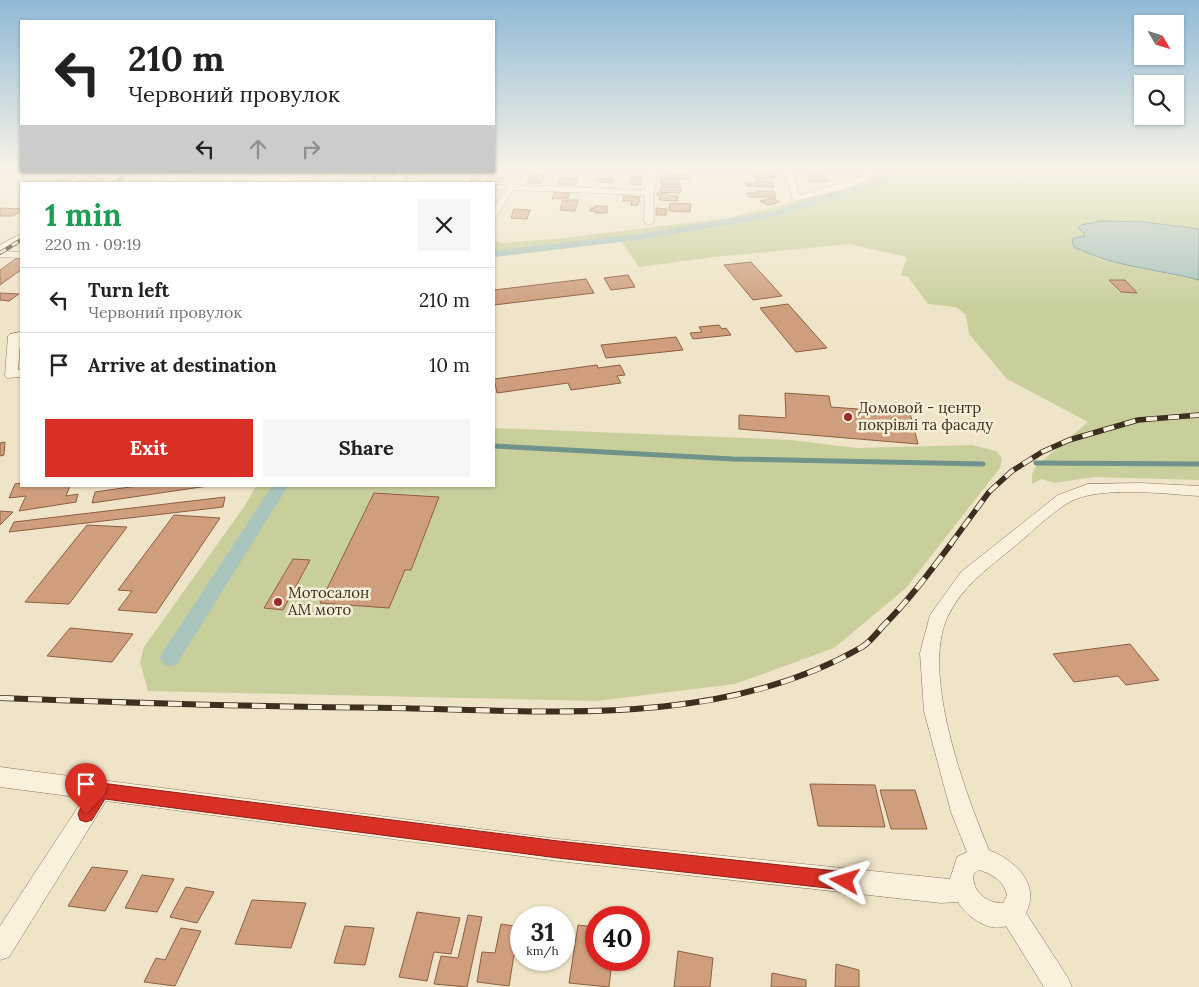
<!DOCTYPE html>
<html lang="en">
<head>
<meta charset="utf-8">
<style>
	body { margin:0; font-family:Lora,serif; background:#f6f6f6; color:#222; height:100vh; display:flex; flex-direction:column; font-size:19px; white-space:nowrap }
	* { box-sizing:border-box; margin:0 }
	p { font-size:16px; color:#767676 }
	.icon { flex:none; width:28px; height:28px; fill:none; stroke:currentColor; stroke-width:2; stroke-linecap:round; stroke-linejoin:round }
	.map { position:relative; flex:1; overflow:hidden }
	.details { position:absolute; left:20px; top:182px; width:475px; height:305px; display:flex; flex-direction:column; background:#fff; border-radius:0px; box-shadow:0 1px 4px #0004 }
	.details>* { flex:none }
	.banner { position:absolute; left:20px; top:20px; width:475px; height:152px; border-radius:0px; box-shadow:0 1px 4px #0004; background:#fff; color:#222; overflow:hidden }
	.needle { width:32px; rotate:129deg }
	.tools { position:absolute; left:1134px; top:15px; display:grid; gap:10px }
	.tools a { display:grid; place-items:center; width:50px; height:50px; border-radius:0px; background:#fff; box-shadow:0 1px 4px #0004; font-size:25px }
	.speed { position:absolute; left:510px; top:906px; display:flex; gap:10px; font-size:25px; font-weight:700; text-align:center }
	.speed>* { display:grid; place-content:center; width:65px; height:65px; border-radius:50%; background:#fff; box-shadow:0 1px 4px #0004; line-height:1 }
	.speed small { font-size:12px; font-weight:400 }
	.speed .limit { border:8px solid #d22; background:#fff; color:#111 }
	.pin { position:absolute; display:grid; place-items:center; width:42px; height:42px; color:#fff; margin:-51px -21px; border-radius:50% 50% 50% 0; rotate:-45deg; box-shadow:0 0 5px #0007 }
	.pin .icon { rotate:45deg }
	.me { position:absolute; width:55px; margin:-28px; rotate:276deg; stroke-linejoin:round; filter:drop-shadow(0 0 4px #0008) }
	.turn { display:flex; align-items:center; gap:18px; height:105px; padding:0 25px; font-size:22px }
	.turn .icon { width:65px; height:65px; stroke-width:2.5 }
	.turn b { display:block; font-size:35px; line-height:42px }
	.lanes { display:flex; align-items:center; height:48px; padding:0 25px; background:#0003; justify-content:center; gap:25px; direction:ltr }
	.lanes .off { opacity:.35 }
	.round { display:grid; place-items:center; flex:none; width:52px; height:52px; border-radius:0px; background:#f6f6f6 }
	.headline { display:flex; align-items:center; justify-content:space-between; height:85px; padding:0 25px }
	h1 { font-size:30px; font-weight:700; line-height:38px; color:#1e9e55 }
	.action { display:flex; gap:10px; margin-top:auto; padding:10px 25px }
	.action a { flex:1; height:58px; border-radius:0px; background:#d93025; color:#fff; font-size:20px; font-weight:700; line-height:58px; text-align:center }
	.action a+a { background:#f6f6f6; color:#222 }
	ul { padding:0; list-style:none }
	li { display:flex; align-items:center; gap:15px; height:65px; padding:0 25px; border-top:1px solid #e0e0e0 }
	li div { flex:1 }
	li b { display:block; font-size:19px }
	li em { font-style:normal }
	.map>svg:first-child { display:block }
	.green { fill:#c9cf9b }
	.water { fill:#a9c4bc; stroke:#6f938a }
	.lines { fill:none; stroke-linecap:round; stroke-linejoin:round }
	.stream { stroke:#6f938a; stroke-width:5 }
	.canal { fill:#a9c4bc; fill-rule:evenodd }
	.building { fill:#cf9f7d; stroke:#8d5f41 }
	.minor-casing { stroke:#8d765c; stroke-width:1 }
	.minor { fill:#faf1dc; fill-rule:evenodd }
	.rail-far2-casing { stroke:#3d2e20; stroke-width:4 }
	.rail-far1-casing { stroke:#3d2e20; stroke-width:5.5 }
	.rail-casing { stroke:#3d2e20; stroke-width:6 }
	.rail-far2 { stroke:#f7eed8; stroke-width:2.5; stroke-dasharray:7; stroke-linecap:butt }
	.rail-far1 { stroke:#f7eed8; stroke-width:4; stroke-dasharray:11; stroke-linecap:butt }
	.rail { stroke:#f7eed8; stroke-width:4.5; stroke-dasharray:14; stroke-linecap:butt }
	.route { fill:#d93025; stroke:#8d1f18 }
	.poi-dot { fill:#9e2a2b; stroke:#f7eed8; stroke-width:2 }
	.labels { text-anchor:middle; stroke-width:5; stroke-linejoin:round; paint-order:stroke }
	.poi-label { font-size:15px; fill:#3d2e20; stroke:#f7eed8; text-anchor:start }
</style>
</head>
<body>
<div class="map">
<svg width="1199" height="987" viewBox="0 0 1199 987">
	<rect width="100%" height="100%" fill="#f0e4c8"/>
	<g class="green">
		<polygon points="881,170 1199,170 1199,229 1176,227 1084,233 1084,236 1072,240 1093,257 1142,269 1199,280 1199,480 1094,477 1054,483 1042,479 1032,484 1032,474 1036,466 1088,422 1007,379 969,334 966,315 956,307 928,304 908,277 901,275 907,257 849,244 715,257 639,267 621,241 494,257 494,241 503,243 564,238 729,218 830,193 874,177"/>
		<polygon points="494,428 792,440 856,448 972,445 996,451 1002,458 1000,468 906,588 834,648 735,684 597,701 148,691 140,662 144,647 246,504 256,486 494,486"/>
	</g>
	<path class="water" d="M1101,221L1144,222L1199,229V280C1157,269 1114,267 1074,247L1072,239L1084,236V233L1078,228L1081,225Z"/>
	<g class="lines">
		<g class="stream">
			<polyline points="494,446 733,459 983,464"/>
			<polyline points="1036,463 1199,464"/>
		</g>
		<g class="canal">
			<polygon points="888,170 897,170 887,182 860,192 770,218 638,240 494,257 494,251 638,234 769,212 854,188 881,178"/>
			<polygon points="272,486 288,486 177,664 170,666 163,664 160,658 163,652"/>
		</g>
	</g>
	<g class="building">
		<polygon points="318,171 334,171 325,176 314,176"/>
		<polygon points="351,171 370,171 365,176 347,176"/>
		<polygon points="379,171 390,172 397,171 388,173 396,173 391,178 373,178"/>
		<polygon points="410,171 425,171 419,179 404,178"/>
		<polygon points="753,171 774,172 775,178 754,178"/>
		<polygon points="532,174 545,175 541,183 527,183"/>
		<polygon points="669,174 688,175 689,179 668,178"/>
		<polygon points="807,174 825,174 828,182 809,181"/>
		<polygon points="472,175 482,176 479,181 469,181"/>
		<polygon points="86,176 98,177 97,178 106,178 97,184 73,184"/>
		<polygon points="631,176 642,177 641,185 629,184"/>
		<polygon points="64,177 76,177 67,182 55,182"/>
		<polygon points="488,177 503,178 500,182 486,181"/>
		<polygon points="560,178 577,179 575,185 558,184"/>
		<polygon points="597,178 615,179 614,183 596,182"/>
		<polygon points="661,178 680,179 679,185 660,184"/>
		<polygon points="755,181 772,181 774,187 747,186 746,183 755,183"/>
		<polygon points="662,186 681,187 680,193 660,192"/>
		<polygon points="757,191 774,191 776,197 748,197 747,193 757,193"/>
		<polygon points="554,193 570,193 568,198 552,199"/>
		<polygon points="657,193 667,193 667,195 678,196 677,201 659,200 660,195 657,195"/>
		<polygon points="624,196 640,197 638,205 631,205 632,201 623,201"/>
		<polygon points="772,198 780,202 768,205 760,201"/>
		<polygon points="563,200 578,200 575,211 560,210"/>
		<polygon points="670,203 691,204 690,212 669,211"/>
		<polygon points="595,206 607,206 607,213 595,213 595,211 590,211 590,208 595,208"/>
		<polygon points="0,208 21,209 21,211 13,216 0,216"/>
		<polygon points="656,208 667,209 666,215 656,215"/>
		<polygon points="514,209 530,210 527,219 511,218"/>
		<polygon points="17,258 21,258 21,270 0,285 0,270"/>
		<polygon points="751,262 782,296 753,300 724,265"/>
		<polygon points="628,275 635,287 611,290 604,278"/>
		<polygon points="586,279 594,293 494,305 494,290"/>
		<polygon points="1109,280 1125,280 1137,293 1121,292"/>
		<polygon points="0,293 19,294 9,301 0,300"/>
		<polygon points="788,304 827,348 796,352 760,308"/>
		<polygon points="719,325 722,329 726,328 731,335 693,339 690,333 702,332 699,327"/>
		<polygon points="676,337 683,350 606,358 601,345"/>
		<polygon points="597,365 598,368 620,365 625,375 617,376 621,383 571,390 568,383 497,393 494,379"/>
		<polygon points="785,393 829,396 831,407 910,413 918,444 739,429 739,415 786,418"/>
		<polygon points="5,442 4,455 0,456 0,443"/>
		<polygon points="21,483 21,486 70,486 66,496 78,494 76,502 19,511 26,496 9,498 15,484"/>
		<polygon points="137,486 208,486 92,503 95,492"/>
		<polygon points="374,493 439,497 411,570 405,570 389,608 320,603"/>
		<polygon points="225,497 223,507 9,532 14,522"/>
		<polygon points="0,511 13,512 0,525"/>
		<polygon points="174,515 220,518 156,613 118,610 132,591 118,590"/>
		<polygon points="87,525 127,527 69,604 25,602"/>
		<polygon points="293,559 310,560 283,610 264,608"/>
		<polygon points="70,628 133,634 112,662 47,656"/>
		<polygon points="1130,644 1159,680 1126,685 1118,676 1074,682 1053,654"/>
		<polygon points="810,784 875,785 885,827 818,826"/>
		<polygon points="880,790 915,790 927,829 891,829"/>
		<polygon points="92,867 128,871 105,911 68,906"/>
		<polygon points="142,875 174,879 157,912 125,908"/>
		<polygon points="186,887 214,892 197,923 170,917"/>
		<polygon points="252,900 306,903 291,948 235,944"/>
		<polygon points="417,912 460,918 451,954 434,952 427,981 399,977"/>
		<polygon points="468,915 482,917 467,987 434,984 441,956 458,958"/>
		<polygon points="501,924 521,927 521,955 514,955 509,986 477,982 482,952 495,953"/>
		<polygon points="578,925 596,927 596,960 612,960 609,987 569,983"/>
		<polygon points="345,926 374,928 365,965 334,963"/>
		<polygon points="181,928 201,931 175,986 144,982 156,958 165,960"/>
		<polygon points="678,951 713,958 710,987 674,987"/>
		<polygon points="836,964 859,970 859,987 835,987"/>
		<polygon points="772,973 806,980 806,987 771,987"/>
	</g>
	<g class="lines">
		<defs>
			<g id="minor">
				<polygon points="518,170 526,170 516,185 645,190 651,170 659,170 653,193 654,222 649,225 644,222 645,195 513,190 497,216 494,217 494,207 505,190 494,189 494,185 508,185"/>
				<path d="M784,170H792L799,195L848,181L874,170H883C865,188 821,194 796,201L792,198Z"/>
				<polygon points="60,171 135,171 411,182 415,184 338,184 64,173"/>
				<polygon points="21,234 21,241 3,251 21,252 21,258 0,257 0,245"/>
				<polygon points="21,332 18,370 21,369 21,377 7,378 5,375 8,336 10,334"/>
				<path d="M1141,483L1199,486V496C1165,494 1097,485 1068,503C1048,515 1028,536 1009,551C986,570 961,588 948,616C920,673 966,795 989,850C1014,860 1041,883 1026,913L1068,978L1072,987H1044L1006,926C989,933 966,916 958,902L941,903L558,861L106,801L9,957L0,960V926L84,798L0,787V767L558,839L950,879L957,857L967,852L951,812L924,711L920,653L930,615L961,572L1058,495L1088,484ZM979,870C991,873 1005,882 1007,895L1003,903C987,904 970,890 974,873Z"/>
			</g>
		</defs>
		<use href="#minor" class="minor-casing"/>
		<use href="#minor" class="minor"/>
		<defs>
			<g id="rail-far2">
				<polyline points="112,184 132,171"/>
				<polyline points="0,253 21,240"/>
			</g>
			<polyline id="rail-far1" points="950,545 989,492 1012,471 1042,452 1069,440 1138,420 1199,415"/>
			<path id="rail" d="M0,698C132,703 263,707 395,708C550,711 722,728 862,647C870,642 877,633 883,626C909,600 929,573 951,544"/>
		</defs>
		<use href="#rail-far2" class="rail-far2-casing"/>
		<use href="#rail-far1" class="rail-far1-casing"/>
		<use href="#rail" class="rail-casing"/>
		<use href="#rail-far2" class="rail-far2"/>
		<use href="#rail-far1" class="rail-far1"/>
		<use href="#rail" class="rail"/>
	</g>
	<linearGradient id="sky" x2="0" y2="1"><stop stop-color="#8fbad6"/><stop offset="0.55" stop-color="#f8f3e6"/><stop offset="1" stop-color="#f8f3e6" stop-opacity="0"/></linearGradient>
	<rect width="1199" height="308" fill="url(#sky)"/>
	<path class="route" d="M101,783L558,841L845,872L852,874L854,881L852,887L845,890L558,858L105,799L92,820L86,822L80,820L78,814C82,804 90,787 101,783Z"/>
	<g class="poi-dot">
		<circle cx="848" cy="417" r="5"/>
		<circle cx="278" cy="602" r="5"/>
	</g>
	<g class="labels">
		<g class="poi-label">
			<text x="858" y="413">Домовой - центр<tspan x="858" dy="17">покрівлі та фасаду</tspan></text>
			<text x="288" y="598">Мотосалон<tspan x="288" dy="17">АМ мото</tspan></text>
		</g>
	</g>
</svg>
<div class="tools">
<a><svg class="needle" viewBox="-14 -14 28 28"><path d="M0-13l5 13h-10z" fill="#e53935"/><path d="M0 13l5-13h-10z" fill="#767676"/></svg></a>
<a><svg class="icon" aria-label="search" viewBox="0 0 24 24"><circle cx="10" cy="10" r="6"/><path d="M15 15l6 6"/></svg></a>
</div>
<div class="speed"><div>31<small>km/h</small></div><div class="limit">40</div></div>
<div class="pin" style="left:86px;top:814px;background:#d93025"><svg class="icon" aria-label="arrive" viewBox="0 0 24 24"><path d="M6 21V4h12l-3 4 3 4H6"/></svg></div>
<svg class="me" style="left:845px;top:881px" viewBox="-20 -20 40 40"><path d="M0-17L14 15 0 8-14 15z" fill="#d93025" stroke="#fff" stroke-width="4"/></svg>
<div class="banner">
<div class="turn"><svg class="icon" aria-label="left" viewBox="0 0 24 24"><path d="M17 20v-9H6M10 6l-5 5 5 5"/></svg><div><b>210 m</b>Червоний провулок</div></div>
<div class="lanes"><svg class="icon" aria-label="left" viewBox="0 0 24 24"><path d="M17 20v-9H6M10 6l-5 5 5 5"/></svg><svg class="icon off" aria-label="ahead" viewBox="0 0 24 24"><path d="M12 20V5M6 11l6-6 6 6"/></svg><svg class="icon off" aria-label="right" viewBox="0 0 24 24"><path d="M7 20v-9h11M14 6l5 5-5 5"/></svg></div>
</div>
<section class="details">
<div class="headline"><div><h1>1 min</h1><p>220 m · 09:19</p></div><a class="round"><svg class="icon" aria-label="close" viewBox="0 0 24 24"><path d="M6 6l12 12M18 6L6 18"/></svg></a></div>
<ul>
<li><svg class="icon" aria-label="left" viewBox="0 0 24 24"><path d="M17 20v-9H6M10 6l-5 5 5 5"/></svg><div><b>Turn left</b><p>Червоний провулок</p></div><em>210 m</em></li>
<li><svg class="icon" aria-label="arrive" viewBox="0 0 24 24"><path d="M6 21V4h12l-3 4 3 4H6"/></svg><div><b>Arrive at destination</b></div><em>10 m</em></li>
</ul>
<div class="action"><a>Exit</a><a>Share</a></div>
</section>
</div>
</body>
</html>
